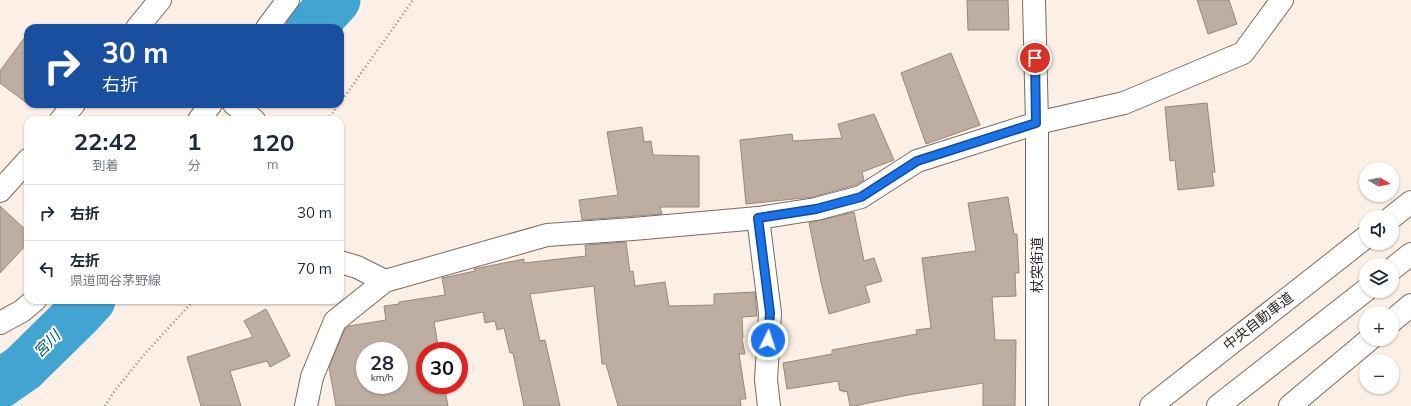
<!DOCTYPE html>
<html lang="ja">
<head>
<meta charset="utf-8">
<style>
	body { margin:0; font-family:Mulish,"Noto Sans JP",sans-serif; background:#f6f6f7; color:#1f2937; height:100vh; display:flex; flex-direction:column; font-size:15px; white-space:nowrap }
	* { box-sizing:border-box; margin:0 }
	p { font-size:13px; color:#747a83 }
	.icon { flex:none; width:22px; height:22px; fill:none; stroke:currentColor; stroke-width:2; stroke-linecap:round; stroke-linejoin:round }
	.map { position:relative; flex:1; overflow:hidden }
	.side { position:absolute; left:24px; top:116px; width:320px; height:188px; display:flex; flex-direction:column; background:#fff; border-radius:12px; box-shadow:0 1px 3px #0004 }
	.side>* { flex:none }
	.hud { position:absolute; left:24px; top:24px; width:320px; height:84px; border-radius:12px; box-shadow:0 1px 3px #0004; background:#1a4fa0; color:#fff; overflow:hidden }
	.needle { width:26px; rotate:100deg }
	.fabs { position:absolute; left:1359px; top:162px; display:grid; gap:8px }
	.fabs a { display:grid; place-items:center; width:40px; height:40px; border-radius:50%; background:#fff; box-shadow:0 1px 3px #0004; font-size:20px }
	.speed { position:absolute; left:356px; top:342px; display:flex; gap:8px; font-size:20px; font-weight:700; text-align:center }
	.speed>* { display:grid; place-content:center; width:52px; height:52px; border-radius:50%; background:#fff; box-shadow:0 1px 3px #0004; line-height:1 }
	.speed small { font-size:10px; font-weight:400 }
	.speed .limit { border:6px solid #d22; background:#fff; color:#111 }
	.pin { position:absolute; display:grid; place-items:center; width:34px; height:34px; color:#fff; margin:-17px; border:2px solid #fff; border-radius:50%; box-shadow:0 1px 4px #0007 }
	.me { position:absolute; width:44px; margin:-22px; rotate:4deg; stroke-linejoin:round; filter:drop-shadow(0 0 3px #0008) }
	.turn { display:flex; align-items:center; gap:14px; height:84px; padding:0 12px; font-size:18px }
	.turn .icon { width:52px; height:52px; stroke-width:2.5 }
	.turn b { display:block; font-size:28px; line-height:34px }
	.eta { display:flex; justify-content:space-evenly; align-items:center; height:68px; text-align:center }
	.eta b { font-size:24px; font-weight:700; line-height:28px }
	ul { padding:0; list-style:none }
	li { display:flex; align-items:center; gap:12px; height:56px; padding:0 12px; border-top:1px solid #e0e1e3 }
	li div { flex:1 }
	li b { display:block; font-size:15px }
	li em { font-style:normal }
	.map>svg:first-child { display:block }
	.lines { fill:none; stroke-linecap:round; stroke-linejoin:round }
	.river { stroke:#42a5d1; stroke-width:49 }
	.building { fill:#beaea1; stroke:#97887c; fill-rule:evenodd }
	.minor-casing { stroke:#7a6b60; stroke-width:24 }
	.major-casing { stroke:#7a6b60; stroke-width:24 }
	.highway-casing { stroke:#7a6b60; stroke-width:24 }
	.path { stroke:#8f857f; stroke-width:2.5; stroke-dasharray:1 3; stroke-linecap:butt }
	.minor { stroke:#fff; stroke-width:22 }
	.major { stroke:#fff; stroke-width:22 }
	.highway { stroke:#fff; stroke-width:22 }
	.route-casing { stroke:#114b97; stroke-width:10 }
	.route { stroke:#1a73e8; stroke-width:7 }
	.labels { text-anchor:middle; stroke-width:4; stroke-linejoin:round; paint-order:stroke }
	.street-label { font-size:14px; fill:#322b27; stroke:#fff }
	.water-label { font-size:15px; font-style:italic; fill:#005472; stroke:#fff }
</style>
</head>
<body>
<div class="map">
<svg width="1411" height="406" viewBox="0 0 1411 406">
	<rect width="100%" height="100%" fill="#fcefe5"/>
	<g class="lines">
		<g class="river">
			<polyline points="310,28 336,0"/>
			<polyline points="0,384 23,368 79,313 91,300"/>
		</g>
	</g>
	<g class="building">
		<polygon points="967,0 1008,0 1009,30 968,30"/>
		<polygon points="1197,0 1229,0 1237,24 1208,34"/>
		<polygon points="28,33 28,104 0,83 0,71"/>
		<polygon points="951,53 980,125 926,144 901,73"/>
		<polygon points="1207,103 1215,172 1212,172 1214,186 1178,190 1175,160 1170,161 1165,107"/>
		<polygon points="874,114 894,160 862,172 864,180 856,185 813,197 746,204 740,140 792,134 793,141 842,138 838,124"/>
		<polygon points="642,127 644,142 651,141 653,155 699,156 699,207 660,207 662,214 582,220 579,200 618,195 607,132"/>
		<polygon points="1008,197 1014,234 1017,234 1019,273 1015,273 1016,296 992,297 995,340 1016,340 1015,406 983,406 983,383 908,395 854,406 850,406 847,391 843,392 843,390 840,391 838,381 787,389 783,363 832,354 832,350 917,334 916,330 931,328 922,258 976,251 968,203"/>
		<polygon points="0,206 28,232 28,243 0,273"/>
		<polygon points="854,212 864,261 874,258 882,281 865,286 870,302 829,314 821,282 809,223"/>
		<path d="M626,242L630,272L633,271L635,286L665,282L669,306L714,305V294L755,292L757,316L742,317L743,338L742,339L745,354H739L746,399H740L741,406H618L606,364H602L594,286L530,294L540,341L545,340L560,406H524L513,353H510L504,328L497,330L495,321L485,323L483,312L434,322L439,351H425V385H444L448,406H336L329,367L345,329L349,326L386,320L384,306L399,304V302L445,295L442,278L475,271L474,269L524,259V263L586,256L585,245ZM365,351H399V385H365Z"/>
		<polygon points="266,309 290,356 270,367 267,361 230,371 241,406 201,406 187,357 253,337 244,321"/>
	</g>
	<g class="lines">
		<defs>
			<g id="minor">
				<polyline points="137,28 160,0"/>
				<polyline points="267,28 288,0"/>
				<polyline points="234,104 254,120"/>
				<polyline points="61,120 74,104"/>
				<polyline points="199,120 211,104"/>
				<polyline points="0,191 28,160"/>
				<polyline points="758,218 770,313 766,380 769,406"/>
				<polyline points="340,262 357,267 385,281"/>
				<polyline points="1392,321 1411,305"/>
				<polyline points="0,323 22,311 35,300"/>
				<polyline points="306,406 312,377 335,321 385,281 547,235 633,229 758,218 816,209 861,197 917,161 1037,123 1124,103 1243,53 1282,0"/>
				<polyline points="1290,406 1370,339"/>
			</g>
			<polyline id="major" points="1034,0 1037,123 1037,406"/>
			<g id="highway">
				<polyline points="1392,217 1411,202"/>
				<polyline points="1392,269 1411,254"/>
				<polyline points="1151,406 1366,237"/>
				<polyline points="1218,406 1366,290"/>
			</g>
		</defs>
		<use href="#minor" class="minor-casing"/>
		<use href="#major" class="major-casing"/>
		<use href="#highway" class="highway-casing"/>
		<g class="path">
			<polyline points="340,103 413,0"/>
			<polyline points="328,120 339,104"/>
			<polyline points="105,406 113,393 142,357 194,300"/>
		</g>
		<use href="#minor" class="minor"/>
		<use href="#major" class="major"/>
		<use href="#highway" class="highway"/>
	</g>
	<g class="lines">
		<defs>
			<polyline id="route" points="768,340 770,313 758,218 816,209 861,197 917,161 1036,123 1035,58"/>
		</defs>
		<use href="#route" class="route-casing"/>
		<use href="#route" class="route"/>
	</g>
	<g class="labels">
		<g class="street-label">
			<text transform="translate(1037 265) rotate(-90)" y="5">杖突街道</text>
			<text transform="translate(1258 321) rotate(-38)" y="5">中央自動車道</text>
		</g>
		<g class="water-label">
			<text transform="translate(47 344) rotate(-45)" y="5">宮川</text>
		</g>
	</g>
</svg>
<div class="fabs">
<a><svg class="needle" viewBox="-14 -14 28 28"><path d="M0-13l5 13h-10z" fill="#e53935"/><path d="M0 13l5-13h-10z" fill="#747a83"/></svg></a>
<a><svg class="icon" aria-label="sound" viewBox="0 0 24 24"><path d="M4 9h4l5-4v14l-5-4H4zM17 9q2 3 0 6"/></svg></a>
<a><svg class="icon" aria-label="layers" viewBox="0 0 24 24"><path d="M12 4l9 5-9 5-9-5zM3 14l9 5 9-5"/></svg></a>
<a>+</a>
<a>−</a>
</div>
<div class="speed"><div>28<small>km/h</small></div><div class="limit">30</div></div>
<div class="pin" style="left:1035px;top:58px;background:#d93025"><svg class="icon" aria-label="arrive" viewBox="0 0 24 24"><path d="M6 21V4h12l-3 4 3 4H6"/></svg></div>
<svg class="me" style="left:768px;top:340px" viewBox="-20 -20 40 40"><circle r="17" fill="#1a73e8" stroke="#fff" stroke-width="3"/><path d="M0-11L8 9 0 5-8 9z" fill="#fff"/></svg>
<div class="hud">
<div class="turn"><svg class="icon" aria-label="right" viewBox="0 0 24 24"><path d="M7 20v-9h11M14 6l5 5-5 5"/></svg><div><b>30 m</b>右折</div></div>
</div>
<section class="side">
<div class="eta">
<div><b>22:42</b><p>到着</p></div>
<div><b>1</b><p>分</p></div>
<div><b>120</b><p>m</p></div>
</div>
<ul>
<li><svg class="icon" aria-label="right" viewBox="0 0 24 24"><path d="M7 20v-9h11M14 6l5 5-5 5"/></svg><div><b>右折</b></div><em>30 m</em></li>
<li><svg class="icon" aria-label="left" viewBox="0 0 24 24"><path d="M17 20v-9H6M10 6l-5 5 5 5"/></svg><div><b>左折</b><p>県道岡谷茅野線</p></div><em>70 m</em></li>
</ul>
</section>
</div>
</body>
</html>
